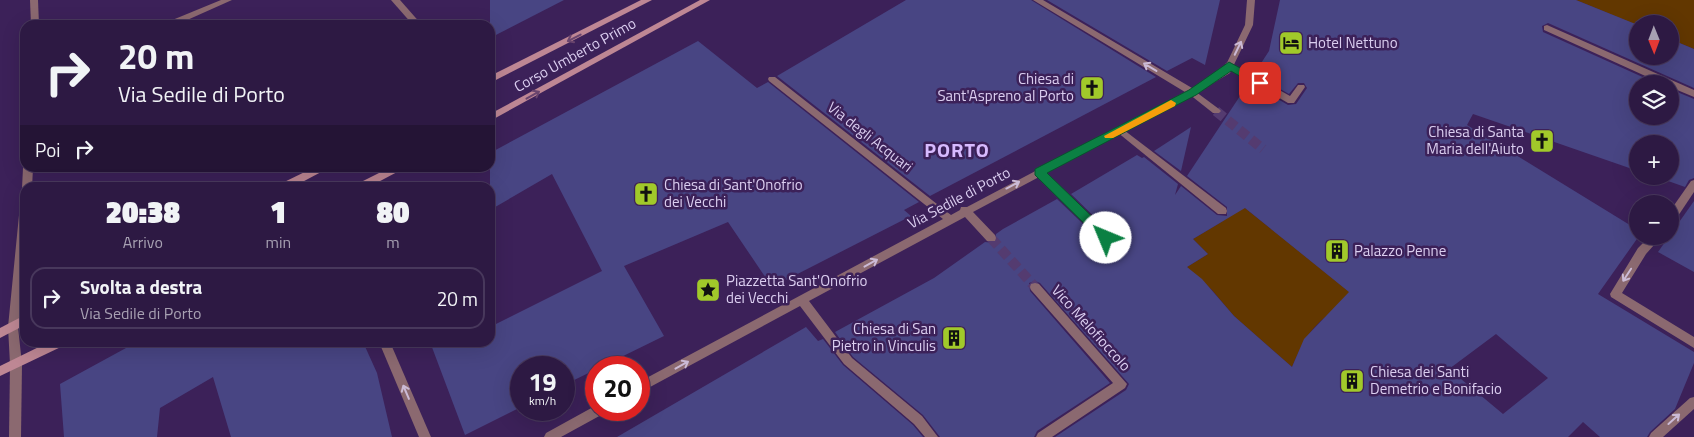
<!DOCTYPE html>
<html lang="it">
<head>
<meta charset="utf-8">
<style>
	body { margin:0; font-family:"Titillium Web",sans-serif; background:#35224a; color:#f1f3f6; height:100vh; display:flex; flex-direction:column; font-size:19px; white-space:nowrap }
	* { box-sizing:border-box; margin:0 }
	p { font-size:16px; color:#a7a0b2 }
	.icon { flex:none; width:28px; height:28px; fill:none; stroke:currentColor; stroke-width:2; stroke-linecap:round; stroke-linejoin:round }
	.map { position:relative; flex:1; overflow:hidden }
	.details { position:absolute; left:20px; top:182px; width:475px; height:165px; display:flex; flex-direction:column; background:#2d1943; border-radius:15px; box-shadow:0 5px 20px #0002,0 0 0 1px #48385c }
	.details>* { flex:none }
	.guide { position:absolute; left:20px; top:20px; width:475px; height:152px; border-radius:15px; box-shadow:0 5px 20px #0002,0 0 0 1px #48385c; background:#2d1943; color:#f1f3f6; overflow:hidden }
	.needle { width:32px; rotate:179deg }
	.controls { position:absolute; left:1629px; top:15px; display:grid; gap:10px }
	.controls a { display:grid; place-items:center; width:50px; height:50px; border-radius:50%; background:#2d1943; box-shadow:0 5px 20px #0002,0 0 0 1px #48385c; font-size:25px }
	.speed { position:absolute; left:510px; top:356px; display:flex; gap:10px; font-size:25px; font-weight:700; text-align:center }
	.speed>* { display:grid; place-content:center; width:65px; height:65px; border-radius:50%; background:#2d1943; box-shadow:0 5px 20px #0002,0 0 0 1px #48385c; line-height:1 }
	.speed small { font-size:12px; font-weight:400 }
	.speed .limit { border:8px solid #d22; background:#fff; color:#111 }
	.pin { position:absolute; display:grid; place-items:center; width:42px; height:42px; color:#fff; margin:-21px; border-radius:10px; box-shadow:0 2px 8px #0006 }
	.me { position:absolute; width:55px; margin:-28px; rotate:315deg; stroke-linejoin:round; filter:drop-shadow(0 0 4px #0008) }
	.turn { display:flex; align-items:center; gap:18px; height:105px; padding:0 15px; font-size:22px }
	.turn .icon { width:65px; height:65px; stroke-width:2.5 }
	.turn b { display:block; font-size:35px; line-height:42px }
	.then { display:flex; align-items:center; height:48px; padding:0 15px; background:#0003; gap:10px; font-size:19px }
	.eta { display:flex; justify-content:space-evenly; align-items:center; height:85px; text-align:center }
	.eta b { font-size:30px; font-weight:800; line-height:35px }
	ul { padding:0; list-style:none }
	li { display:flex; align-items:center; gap:15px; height:62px; margin:0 10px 8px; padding:0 5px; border:2px solid #48385c; border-radius:15px }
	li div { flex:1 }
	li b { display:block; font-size:19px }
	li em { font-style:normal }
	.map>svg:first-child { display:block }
	.green { fill:#623700 }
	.building { fill:#484583; fill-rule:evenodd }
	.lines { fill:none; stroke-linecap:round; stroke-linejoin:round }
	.pedestrian-tunnel { stroke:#543b70; stroke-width:10; stroke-dasharray:10 5; stroke-linecap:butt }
	.minor-tunnel { stroke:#543b70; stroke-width:10; stroke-dasharray:10 5; stroke-linecap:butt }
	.service { fill:#8b6970; fill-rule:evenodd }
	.pedestrian { fill:#8b6970; fill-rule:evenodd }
	.minor { fill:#8b6970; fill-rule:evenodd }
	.tertiary { fill:#8b6970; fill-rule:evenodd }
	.secondary { fill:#be8794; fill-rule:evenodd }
	.oneway { stroke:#6a456e }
	.oneway2 { stroke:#cbbad6 }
	.route { fill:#0b8043; stroke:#07532c }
	.slow { fill:#f59e0b }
	.labels { text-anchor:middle; stroke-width:5; stroke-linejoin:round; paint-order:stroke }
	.poi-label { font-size:15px; fill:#dbcef0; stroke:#3c2159; text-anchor:start }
	.street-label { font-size:15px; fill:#dbcef0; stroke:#3c2159 }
	.district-label { font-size:20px; font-weight:bold; letter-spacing:1px; fill:#d7bafe; stroke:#3c2159 }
</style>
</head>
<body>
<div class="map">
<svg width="1694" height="437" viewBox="0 0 1694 437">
	<rect width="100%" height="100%" fill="#3c2159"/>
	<g class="green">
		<polygon points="1576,0 1694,0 1694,49 1670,39 1670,24 1637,25"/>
		<path d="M1240,204L1357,298C1319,317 1308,329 1292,367L1234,316L1212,290L1187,267L1208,254L1193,239L1223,221Z"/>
	</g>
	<g class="building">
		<polygon points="490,0 564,0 490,38"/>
		<polygon points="906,0 1031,0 1156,77 930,196 777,76"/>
		<polygon points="1047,0 1220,0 1205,65 1192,58 1167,71"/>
		<path d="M1280,0H1576L1638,25V56H1670V39L1694,49V88L1548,23L1542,26L1543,32L1658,84H1638V116H1670V89L1694,99V178L1689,180L1685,187L1654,176H1670V144H1638V171L1473,114L1467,125L1638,230V236H1639L1598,294L1694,352V363L1675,409L1650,432L1647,437H1600L1583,422L1568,437H1055L1126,390L1129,384L1040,283L1035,281L1029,283L1030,291L1110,383L1037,431L1034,437H940L923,415L853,357L835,332L934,278L985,242L996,243V234L1003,229L1057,199L1101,241L1111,242V233L1071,194L1137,155L1142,158L1144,157L1178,184L1175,195L1181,186L1217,215L1227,216V207L1187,176L1240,96L1250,90L1246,87L1249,82L1288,105L1296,104L1307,88L1304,83H1298L1289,94L1254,74L1269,51ZM1245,208L1349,292L1304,339L1292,367L1234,316L1202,279L1187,267L1208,254L1193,239ZM1496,334L1548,378L1503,414L1449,369Z"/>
		<polygon points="698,41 757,88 768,82 919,202 904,210 911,216 772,287 728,222 624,266 664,336 564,385 564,368 521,368 521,407 465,435 430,342 490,342 490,327 602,271 552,174 490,210 490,153"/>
		<polygon points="1191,127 1181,171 1154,151"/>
		<polygon points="1694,201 1694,272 1658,252"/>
		<polygon points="806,327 818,341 823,339 843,365 913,425 923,437 617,437"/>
		<polygon points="137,342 363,342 377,373 392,437 231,437 213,377 160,408 157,437 64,437 60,384"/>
	</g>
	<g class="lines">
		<polyline class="pedestrian-tunnel" points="1216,111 1263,149"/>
		<polyline class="minor-tunnel" points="991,238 1035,287"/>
		<g class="service">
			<polygon points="1547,25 1694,90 1694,97 1670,87 1670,84 1663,84 1544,30 1544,26"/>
			<polygon points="1229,62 1290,96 1298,85 1304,85 1305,87 1294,103 1288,103 1226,67 1225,65 1226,63"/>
			<polygon points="1120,127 1226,208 1227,211 1226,214 1218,214 1117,132 1115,130 1117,128"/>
			<polygon points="1039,168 1042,169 1110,234 1111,237 1110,240 1102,240 1036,175 1034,172"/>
			<polygon points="1694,180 1694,192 1674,222 1670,223 1670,211 1691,181"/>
			<polygon points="1650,236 1662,236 1646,254 1622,293 1694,337 1694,348 1611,297 1610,294 1638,248"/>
		</g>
		<polygon class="pedestrian" points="1192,89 1219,109 1221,111 1219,113 1213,113 1189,94 1188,92"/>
		<g class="minor">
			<polygon points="221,0 232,0 176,25 164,25 165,23"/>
			<polygon points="391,0 400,0 422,25 413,25"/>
			<polygon points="1033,0 1043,0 1192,88 1224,69 1245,25 1247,0 1255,0 1253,25 1230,73 1195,94 973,212 995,235 996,238 995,241 987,241 965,217 809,301 852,358 922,416 938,437 925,437 914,424 844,364 800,306 639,393 639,382 943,219 769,81 768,79 769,77 775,77 951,215 960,210 961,207 967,207 1185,92"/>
			<polygon points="1035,283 1039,284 1127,384 1125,388 1052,437 1036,437 1038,433 1113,383 1031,290 1030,287 1031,284"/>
			<polygon points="379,342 390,342 431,437 419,437"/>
			<polygon points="16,359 20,360 22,364 21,437 9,437 10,364 12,360"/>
			<polygon points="1694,397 1694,409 1663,437 1649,437 1651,433 1690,398"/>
			<polygon points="595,406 596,406 596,410 605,410 603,414 561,437 544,437 546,433"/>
		</g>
		<g class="tertiary">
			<polygon points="30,0 38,0 39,25 31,25"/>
			<polygon points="25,165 25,168 33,168 32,188 25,188 25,191 22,188 23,168"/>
			<polygon points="25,201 25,257 18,327 22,364 20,368 16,369 12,368 10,364 8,327 20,205 22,202"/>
		</g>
		<g class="secondary">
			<polygon points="641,0 652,0 490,83 490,76"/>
			<polygon points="700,0 710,0 490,121 490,114"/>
			<polygon points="313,168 325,168 323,171 291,188 276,188 278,185"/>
			<polygon points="389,168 401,168 399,171 367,188 353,188 355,185"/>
			<polygon points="25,315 25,325 0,338 0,328"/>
			<polygon points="49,342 66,342 65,345 0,376 0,366"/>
		</g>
	</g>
	<defs><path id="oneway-shaft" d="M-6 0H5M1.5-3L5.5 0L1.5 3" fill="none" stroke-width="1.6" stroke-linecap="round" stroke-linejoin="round" transform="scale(1.25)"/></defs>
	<g class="oneway">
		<use href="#oneway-shaft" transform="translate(574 38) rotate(153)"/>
		<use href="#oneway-shaft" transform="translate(533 95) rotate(-29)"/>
	</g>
	<g class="oneway2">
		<use href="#oneway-shaft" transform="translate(1238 48) rotate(-64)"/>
		<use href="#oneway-shaft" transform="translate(1150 67) rotate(-149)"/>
		<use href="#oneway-shaft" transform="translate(1013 185) rotate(-28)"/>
		<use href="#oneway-shaft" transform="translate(871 263) rotate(-29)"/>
		<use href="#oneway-shaft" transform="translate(1627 275) rotate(123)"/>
		<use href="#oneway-shaft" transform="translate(682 365) rotate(-29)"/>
		<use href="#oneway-shaft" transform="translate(406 392) rotate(-113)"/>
		<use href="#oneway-shaft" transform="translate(1674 419) rotate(-42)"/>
	</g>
	<polygon class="route" points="1229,62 1264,81 1264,86 1257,86 1231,71 1196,95 1047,173 1110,234 1110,241 1102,241 1035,175 1035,169 1189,90"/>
	<polygon class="slow" points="1171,100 1176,103 1175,106 1113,138 1105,138 1104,136"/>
	<defs>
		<symbol id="hotel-square" viewBox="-11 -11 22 22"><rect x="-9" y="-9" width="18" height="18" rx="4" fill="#a1c92a" stroke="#3c2159"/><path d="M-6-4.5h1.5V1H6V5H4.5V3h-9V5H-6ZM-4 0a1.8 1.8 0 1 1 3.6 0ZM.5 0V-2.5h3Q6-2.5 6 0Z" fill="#111"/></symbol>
		<symbol id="church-square" viewBox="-11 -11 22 22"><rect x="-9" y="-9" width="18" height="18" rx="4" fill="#a1c92a" stroke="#3c2159"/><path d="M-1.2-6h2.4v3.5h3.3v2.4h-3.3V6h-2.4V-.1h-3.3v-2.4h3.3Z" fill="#111"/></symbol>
		<symbol id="building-square" viewBox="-11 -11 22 22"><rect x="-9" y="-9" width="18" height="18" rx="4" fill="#a1c92a" stroke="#3c2159"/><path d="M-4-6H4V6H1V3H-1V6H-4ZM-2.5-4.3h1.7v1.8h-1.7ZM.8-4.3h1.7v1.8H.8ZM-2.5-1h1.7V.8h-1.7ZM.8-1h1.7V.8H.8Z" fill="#111"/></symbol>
		<symbol id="sight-square" viewBox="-11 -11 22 22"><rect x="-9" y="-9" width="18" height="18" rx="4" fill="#a1c92a" stroke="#3c2159"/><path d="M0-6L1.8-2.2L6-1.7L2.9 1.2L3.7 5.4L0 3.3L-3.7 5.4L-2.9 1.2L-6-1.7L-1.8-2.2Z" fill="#111"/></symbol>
	</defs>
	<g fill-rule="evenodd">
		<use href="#hotel-square" x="1277" y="29" width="28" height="28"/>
		<use href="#church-square" x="1078" y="74" width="28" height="28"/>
		<use href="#church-square" x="1528" y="127" width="28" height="28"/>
		<use href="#church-square" x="632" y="180" width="28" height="28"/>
		<use href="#building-square" x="1323" y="237" width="28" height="28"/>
		<use href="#sight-square" x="694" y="276" width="28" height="28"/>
		<use href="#building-square" x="940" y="324" width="28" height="28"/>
		<use href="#building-square" x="1338" y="367" width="28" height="28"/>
	</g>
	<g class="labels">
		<g class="poi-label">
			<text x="1308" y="48">Hotel Nettuno</text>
			<text x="1074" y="84" text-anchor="end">Chiesa di<tspan x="1074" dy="17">Sant'Aspreno al Porto</tspan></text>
			<text x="1524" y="137" text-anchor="end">Chiesa di Santa<tspan x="1524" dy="17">Maria dell'Aiuto</tspan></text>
			<text x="664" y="190">Chiesa di Sant'Onofrio<tspan x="664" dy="17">dei Vecchi</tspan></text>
			<text x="1354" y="256">Palazzo Penne</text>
			<text x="726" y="286">Piazzetta Sant'Onofrio<tspan x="726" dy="17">dei Vecchi</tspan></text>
			<text x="936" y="334" text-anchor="end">Chiesa di San<tspan x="936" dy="17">Pietro in Vinculis</tspan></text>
			<text x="1370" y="377">Chiesa dei Santi<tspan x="1370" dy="17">Demetrio e Bonifacio</tspan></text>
		</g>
		<g class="street-label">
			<text transform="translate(575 55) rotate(-29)" y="5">Corso Umberto Primo</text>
			<text transform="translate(870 137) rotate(38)" y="5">Via degli Acquari</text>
			<text transform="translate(959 198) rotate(-28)" y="5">Via Sedile di Porto</text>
			<text transform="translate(1091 328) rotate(48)" y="5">Vico Melofioccolo</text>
		</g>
		<g class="district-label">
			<text x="957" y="157">PORTO</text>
		</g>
	</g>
</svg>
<div class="controls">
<a><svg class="needle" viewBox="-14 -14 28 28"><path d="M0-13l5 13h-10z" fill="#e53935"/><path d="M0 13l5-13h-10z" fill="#a7a0b2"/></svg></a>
<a><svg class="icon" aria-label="layers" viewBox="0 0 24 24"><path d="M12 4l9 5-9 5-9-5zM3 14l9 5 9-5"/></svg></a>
<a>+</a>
<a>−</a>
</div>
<div class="speed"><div>19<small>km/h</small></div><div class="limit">20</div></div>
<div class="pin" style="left:1260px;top:83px;background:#d93025"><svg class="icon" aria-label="arrive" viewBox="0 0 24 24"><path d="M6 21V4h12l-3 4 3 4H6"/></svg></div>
<svg class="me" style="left:1106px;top:238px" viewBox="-20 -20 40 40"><circle r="19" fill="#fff"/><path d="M0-13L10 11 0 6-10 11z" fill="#0b8043"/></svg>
<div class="guide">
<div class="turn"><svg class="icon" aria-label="right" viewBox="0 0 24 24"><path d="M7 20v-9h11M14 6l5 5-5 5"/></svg><div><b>20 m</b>Via Sedile di Porto</div></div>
<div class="then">Poi<svg class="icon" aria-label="right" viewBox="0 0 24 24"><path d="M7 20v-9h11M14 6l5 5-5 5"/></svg></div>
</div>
<section class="details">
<div class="eta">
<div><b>20:38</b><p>Arrivo</p></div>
<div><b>1</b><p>min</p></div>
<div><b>80</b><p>m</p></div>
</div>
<ul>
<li><svg class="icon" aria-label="right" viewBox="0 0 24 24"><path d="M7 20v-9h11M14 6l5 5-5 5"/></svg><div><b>Svolta a destra</b><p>Via Sedile di Porto</p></div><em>20 m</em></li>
</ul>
</section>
</div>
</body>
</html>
